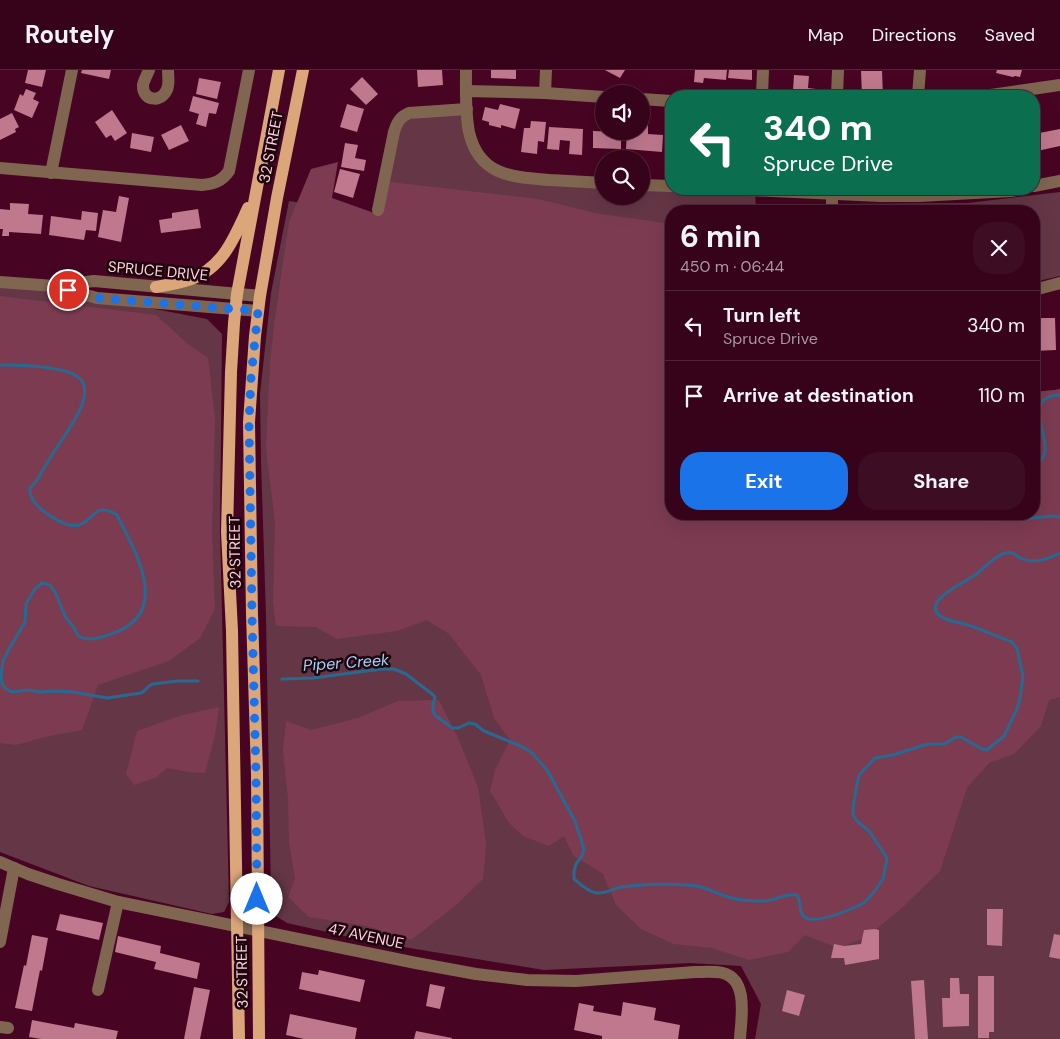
<!DOCTYPE html>
<html lang="en">
<head>
<meta charset="utf-8">
<style>
	body { margin:0; font-family:"DM Sans",sans-serif; background:#3d0d23; color:#f1f3f6; height:100vh; display:flex; flex-direction:column; font-size:19px; white-space:nowrap }
	* { box-sizing:border-box; margin:0 }
	p { font-size:16px; color:#aa98a2 }
	.icon { flex:none; width:28px; height:28px; fill:none; stroke:currentColor; stroke-width:2; stroke-linecap:round; stroke-linejoin:round }
	.map { position:relative; flex:1; overflow:hidden }
	.details { position:absolute; left:665px; top:135px; width:375px; height:315px; display:flex; flex-direction:column; background:#36031a; border-radius:20px; box-shadow:0 5px 20px #0002,0 0 0 1px #502539 }
	.details>* { flex:none }
	.hud { position:absolute; left:665px; top:20px; width:375px; height:105px; border-radius:20px; box-shadow:0 5px 20px #0002,0 0 0 1px #502539; background:#0b6e4f; color:#fff; overflow:hidden }
	.buttons { position:absolute; left:595px; top:15px; display:grid; gap:10px }
	.buttons a { display:grid; place-items:center; width:55px; height:55px; border-radius:50%; background:#36031a; box-shadow:0 5px 20px #0002,0 0 0 1px #502539; font-size:25px }
	.pin { position:absolute; display:grid; place-items:center; width:42px; height:42px; color:#fff; margin:-21px; border:2px solid #fff; border-radius:50%; box-shadow:0 1px 5px #0007 }
	.me { position:absolute; width:55px; margin:-28px; rotate:0deg; stroke-linejoin:round; filter:drop-shadow(0 0 4px #0008) }
	.turn { display:flex; align-items:center; gap:18px; height:105px; padding:0 15px; font-size:22px }
	.turn .icon { width:65px; height:65px; stroke-width:2.5 }
	.turn b { display:block; font-size:35px; line-height:42px }
	.round { display:grid; place-items:center; flex:none; width:52px; height:52px; border-radius:20px; background:#3d0d23 }
	.overview { display:flex; align-items:center; justify-content:space-between; height:85px; padding:0 15px }
	h1 { font-size:30px; font-weight:700; line-height:38px }
	.action { display:flex; gap:10px; margin-top:auto; padding:10px 15px }
	.action a { flex:1; height:58px; border-radius:20px; background:#1a73e8; color:#fff; font-size:20px; font-weight:700; line-height:58px; text-align:center }
	.action a+a { background:#3d0d23; color:#f1f3f6 }
	ul { padding:0; list-style:none }
	li { display:flex; align-items:center; gap:15px; height:70px; padding:0 15px; border-top:1px solid #502539 }
	li div { flex:1 }
	li b { display:block; font-size:19px }
	li em { font-style:normal }
	header { display:flex; align-items:center; gap:30px; box-sizing:border-box; height:70px; padding:0 25px; background:#36031a; border-bottom:1px solid #502539 }
	header strong { font-size:24px }
	nav { display:flex; gap:28px; margin-inline-start:auto; font-size:18px }
	.map>svg:first-child { display:block }
	.green { fill:#653746 }
	.forest { fill:#7c3b51 }
	.lines { fill:none; stroke-linecap:round; stroke-linejoin:round }
	.stream { stroke:#286992; stroke-width:3 }
	.building { fill:#bf788d }
	.minor { stroke:#806651; stroke-width:12 }
	.major { stroke:#dca67b; stroke-width:12 }
	.route { stroke:#1a73e8; stroke-width:9; stroke-dasharray:0 16.2 }
	.labels { text-anchor:middle; stroke-width:5; stroke-linejoin:round; paint-order:stroke }
	.street-label { font-size:15px; fill:#fdd2dd; stroke:#1e040d }
	.water-label { font-size:16px; font-style:italic; fill:#a1d4f9; stroke:#1e040d }
</style>
</head>
<body>
<header>
<strong>Routely</strong>
<nav><a>Map</a><a>Directions</a><a>Saved</a></nav>
</header>
<div class="map">
<svg width="1060" height="969" viewBox="0 0 1060 969">
	<rect width="100%" height="100%" fill="#480423"/>
	<g class="green">
		<polygon points="467,39 469,60 492,98 604,113 604,126 641,126 641,115 671,119 755,120 756,141 671,141 671,444 1034,444 1034,322 1055,320 1060,319 1060,969 755,969 761,934 741,896 690,893 544,900 367,871 287,853 276,846 271,825 266,546 261,391 260,324 271,223 289,131 377,144 398,51"/>
		<polygon points="1060,122 1060,206 1034,212 1034,141 844,141 845,134 968,133"/>
		<polygon points="0,212 97,228 207,249 222,264 220,460 229,832 224,842 212,844 89,816 0,782"/>
	</g>
	<g class="forest">
		<polygon points="338,92 332,128 377,144 390,112 538,129 595,143 665,153 671,156 671,444 1034,444 1034,322 1055,320 1060,319 1060,627 1049,630 1041,656 1014,684 989,693 967,718 940,801 905,835 867,867 838,878 805,865 788,882 749,890 712,878 674,874 641,859 616,835 603,804 573,785 564,766 549,776 523,766 509,753 490,721 495,700 510,670 494,648 481,605 449,564 427,550 397,561 337,569 316,557 276,556 273,531 275,453 266,378 270,292 275,248 289,152 311,99"/>
		<polygon points="0,226 156,245 188,274 208,288 215,348 212,463 215,539 200,568 169,591 98,615 82,660 49,666 16,675 0,673"/>
		<polygon points="439,630 458,668 478,717 486,774 483,809 455,836 411,870 367,856 309,847 288,827 295,809 289,772 288,728 283,681 286,651 311,660 358,648 398,631"/>
		<polygon points="219,637 215,665 205,703 189,702 167,698 155,708 134,715 126,704 137,661 182,645"/>
	</g>
	<g class="lines">
		<g class="stream">
			<path d="M0,295C18,295 71,295 82,311C93,328 68,360 59,374C51,386 44,398 37,410L30,418C30,420 30,425 31,426C36,439 65,459 79,455C94,451 93,431 117,445C136,483 173,544 111,564C102,567 87,573 78,565C76,563 75,560 74,558C72,555 69,552 67,549C60,538 59,525 50,515L42,513L35,519L26,534L25,552L8,581L3,591L1,604L2,614L6,619L12,622L27,620L41,622L55,621L73,622L107,628L141,623C146,621 148,615 153,614L177,611H198"/>
			<path d="M1034,397C1040,393 1044,388 1045,381C1048,363 1023,326 1060,325"/>
			<polyline points="982,444 984,448 988,450 1023,449 1052,446 1060,447"/>
			<path d="M282,609L313,608L381,599H394L406,604L432,624L435,627C433,633 431,640 435,645L452,658H458L469,653L475,654L484,661L523,677L532,683L547,700L575,751L583,776L584,779L582,786L576,794L574,801V809C580,814 588,822 596,823C605,824 614,818 622,817C643,814 675,813 696,816C708,818 717,824 729,827C739,831 752,831 763,831C776,831 783,823 797,825C801,831 799,838 802,844C809,858 849,840 860,835L865,832L874,822L883,809L887,788L869,761L858,752L853,745V737L858,709L860,704L875,688L893,685L924,675L932,674H944L956,667H961L982,679L987,680L1004,666L1017,639L1020,628L1023,606L1017,579L1012,572C996,566 981,559 965,554C957,552 946,551 939,545C924,533 957,516 965,511C968,509 972,507 975,505C984,499 996,484 1006,483C1015,481 1016,487 1023,489C1034,494 1050,488 1060,483"/>
		</g>
	</g>
	<g class="building">
		<polygon points="28,0 46,0 42,17 25,13"/>
		<polygon points="82,0 111,0 109,9 81,3"/>
		<polygon points="417,0 442,0 443,15 418,17"/>
		<polygon points="491,0 516,0 516,9 491,8"/>
		<polygon points="605,0 625,0 620,8"/>
		<polygon points="695,0 727,0 726,10 704,8 703,13 694,12"/>
		<polygon points="729,0 752,0 752,10 728,8"/>
		<polygon points="997,0 1022,0 1020,7 1015,6 1013,7 996,3"/>
		<polygon points="861,1 882,1 883,26 862,26"/>
		<polygon points="794,5 809,6 808,18 816,19 816,26 805,26 805,21 793,21"/>
		<polygon points="362,7 378,24 366,35 350,19"/>
		<polygon points="199,8 221,12 217,29 196,24"/>
		<polygon points="26,19 36,23 33,29 39,32 32,48 14,40 20,24 23,26"/>
		<polygon points="193,26 219,33 216,44 209,43 206,57 196,54 199,44 189,41"/>
		<polygon points="347,34 364,39 357,62 340,57"/>
		<polygon points="500,34 520,39 515,59 501,55 501,58 489,55 489,52 482,50 485,37 498,40"/>
		<polygon points="112,40 127,63 115,71 111,65 106,68 95,52"/>
		<polygon points="12,43 19,57 15,59 16,62 0,70 0,49"/>
		<polygon points="531,51 546,52 544,72 538,71 537,84 521,82 524,58 530,58"/>
		<polygon points="181,55 189,71 169,80 161,65"/>
		<polygon points="641,55 648,55 648,64 663,65 662,82 626,79 627,61 641,61"/>
		<polygon points="549,57 583,59 582,85 569,84 570,71 560,70 559,80 547,79"/>
		<polygon points="1060,59 1060,76 1037,81 1034,64"/>
		<polygon points="670,60 671,60 671,82 669,82"/>
		<polygon points="593,61 621,62 621,79 593,78"/>
		<polygon points="132,63 154,67 151,82 130,78"/>
		<polygon points="345,73 358,75 355,88 366,90 364,101 341,97"/>
		<polygon points="340,99 360,104 353,128 334,122"/>
		<polygon points="119,126 129,128 121,172 98,167 103,140 116,142"/>
		<polygon points="10,133 29,134 28,144 43,145 41,164 9,162 9,166 2,166 3,159 0,159 0,139 10,140"/>
		<polygon points="198,139 201,158 161,163 159,150 172,148 172,143"/>
		<polygon points="82,141 98,143 96,161 86,160 84,170 49,165 51,146 81,150"/>
		<polygon points="1036,248 1055,248 1056,280 1034,281 1034,264 1037,264"/>
		<polygon points="987,839 1003,839 1002,876 987,875"/>
		<polygon points="60,844 103,853 99,870 56,860"/>
		<polygon points="875,859 879,860 879,889 845,895 844,888 831,888 834,874 844,876 861,874 864,860"/>
		<polygon points="1054,864 1060,865 1060,889 1049,887"/>
		<polygon points="32,865 48,868 42,901 40,900 32,941 15,938 24,895 26,896"/>
		<polygon points="118,866 161,876 160,883 200,893 197,909 154,899 156,892 115,882"/>
		<polygon points="319,900 365,910 360,932 299,919 302,902 318,905"/>
		<polygon points="978,906 994,906 994,962 989,962 989,968 978,968"/>
		<polygon points="950,908 959,908 960,924 969,924 969,956 943,957 942,928 950,928"/>
		<polygon points="924,910 928,969 915,969 911,911"/>
		<polygon points="430,914 445,917 440,939 426,936"/>
		<polygon points="194,917 210,920 200,969 184,969"/>
		<polygon points="787,920 805,925 799,946 782,941"/>
		<polygon points="623,932 656,938 654,950 680,955 678,969 602,969 602,966 574,960 579,933 594,936 593,941 621,946"/>
		<polygon points="290,944 357,958 355,969 304,969 286,965"/>
		<polygon points="32,950 74,958 75,953 118,961 116,969 41,969 29,967"/>
		<polygon points="416,961 452,968 452,969 414,969"/>
	</g>
	<g class="lines">
		<g class="minor">
			<path d="M149,0C147,5 144,10 143,15C142,33 165,33 168,16C169,11 168,5 168,0"/>
			<path d="M466,0C466,20 465,42 469,62C479,106 512,107 550,110C568,111 586,112 604,113"/>
			<polyline points="466,21 545,23 604,27"/>
			<polyline points="545,23 546,0"/>
			<polyline points="762,26 763,0"/>
			<polyline points="837,26 838,0"/>
			<polyline points="918,26 920,0"/>
			<polyline points="984,26 1060,15"/>
			<polyline points="641,29 671,31"/>
			<path d="M0,98L202,115C214,114 222,111 229,101L249,0"/>
			<polyline points="51,103 72,0"/>
			<polyline points="641,115 671,116"/>
			<polyline points="1034,116 1060,111"/>
			<polyline points="728,119 880,126 919,126 1011,121 1022,119"/>
			<path d="M378,140L394,62C397,52 400,47 409,43L467,39"/>
			<polyline points="832,141 832,119"/>
			<polyline points="0,212 54,216 97,228 258,241"/>
			<polyline points="62,215 94,211 260,226"/>
			<polyline points="1034,220 1060,213"/>
			<path d="M0,792L28,804L58,814L118,832L416,893L476,904L527,910L576,911L695,902C704,902 714,901 723,903C749,910 741,949 740,969"/>
			<polyline points="0,872 14,798"/>
			<polyline points="98,920 118,832"/>
			<polyline points="0,957 8,958"/>
		</g>
		<g class="major">
			<path d="M156,217C168,215 180,213 191,209C223,198 235,166 248,138"/>
			<polyline points="239,969 232,561 227,462 231,302 234,253 237,224 279,0"/>
			<polyline points="259,969 257,703 252,544 249,352 255,266 260,226 277,128 303,0"/>
		</g>
	</g>
	<g class="lines">
		<polyline class="route" points="68,220 97,228 258,241 251,308 249,352 252,544 256,703 257,829"/>
	</g>
	<g class="labels">
		<g class="street-label">
			<text transform="translate(271 77) rotate(-79)" y="5">32 STREET</text>
			<text transform="translate(158 201) rotate(5)" y="5">SPRUCE DRIVE</text>
			<text transform="translate(235 482) rotate(-91)" y="5">32 STREET</text>
			<text transform="translate(366 866) rotate(12)" y="5">47 AVENUE</text>
			<text transform="translate(242 902) rotate(-91)" y="5">32 STREET</text>
		</g>
		<g class="water-label">
			<text transform="translate(346 592) rotate(-4)" y="6">Piper Creek</text>
		</g>
	</g>
</svg>
<div class="buttons">
<a><svg class="icon" aria-label="sound" viewBox="0 0 24 24"><path d="M4 9h4l5-4v14l-5-4H4zM17 9q2 3 0 6"/></svg></a>
<a><svg class="icon" aria-label="search" viewBox="0 0 24 24"><circle cx="10" cy="10" r="6"/><path d="M15 15l6 6"/></svg></a>
</div>
<div class="pin" style="left:68px;top:220px;background:#d93025"><svg class="icon" aria-label="arrive" viewBox="0 0 24 24"><path d="M6 21V4h12l-3 4 3 4H6"/></svg></div>
<svg class="me" style="left:257px;top:829px" viewBox="-20 -20 40 40"><circle r="19" fill="#fff"/><path d="M0-13L10 11 0 6-10 11z" fill="#1a73e8"/></svg>
<div class="hud">
<div class="turn"><svg class="icon" aria-label="left" viewBox="0 0 24 24"><path d="M17 20v-9H6M10 6l-5 5 5 5"/></svg><div><b>340 m</b>Spruce Drive</div></div>
</div>
<section class="details">
<div class="overview"><div><h1>6 min</h1><p>450 m · 06:44</p></div><a class="round"><svg class="icon" aria-label="close" viewBox="0 0 24 24"><path d="M6 6l12 12M18 6L6 18"/></svg></a></div>
<ul>
<li><svg class="icon" aria-label="left" viewBox="0 0 24 24"><path d="M17 20v-9H6M10 6l-5 5 5 5"/></svg><div><b>Turn left</b><p>Spruce Drive</p></div><em>340 m</em></li>
<li><svg class="icon" aria-label="arrive" viewBox="0 0 24 24"><path d="M6 21V4h12l-3 4 3 4H6"/></svg><div><b>Arrive at destination</b></div><em>110 m</em></li>
</ul>
<div class="action"><a>Exit</a><a>Share</a></div>
</section>
</div>
</body>
</html>
